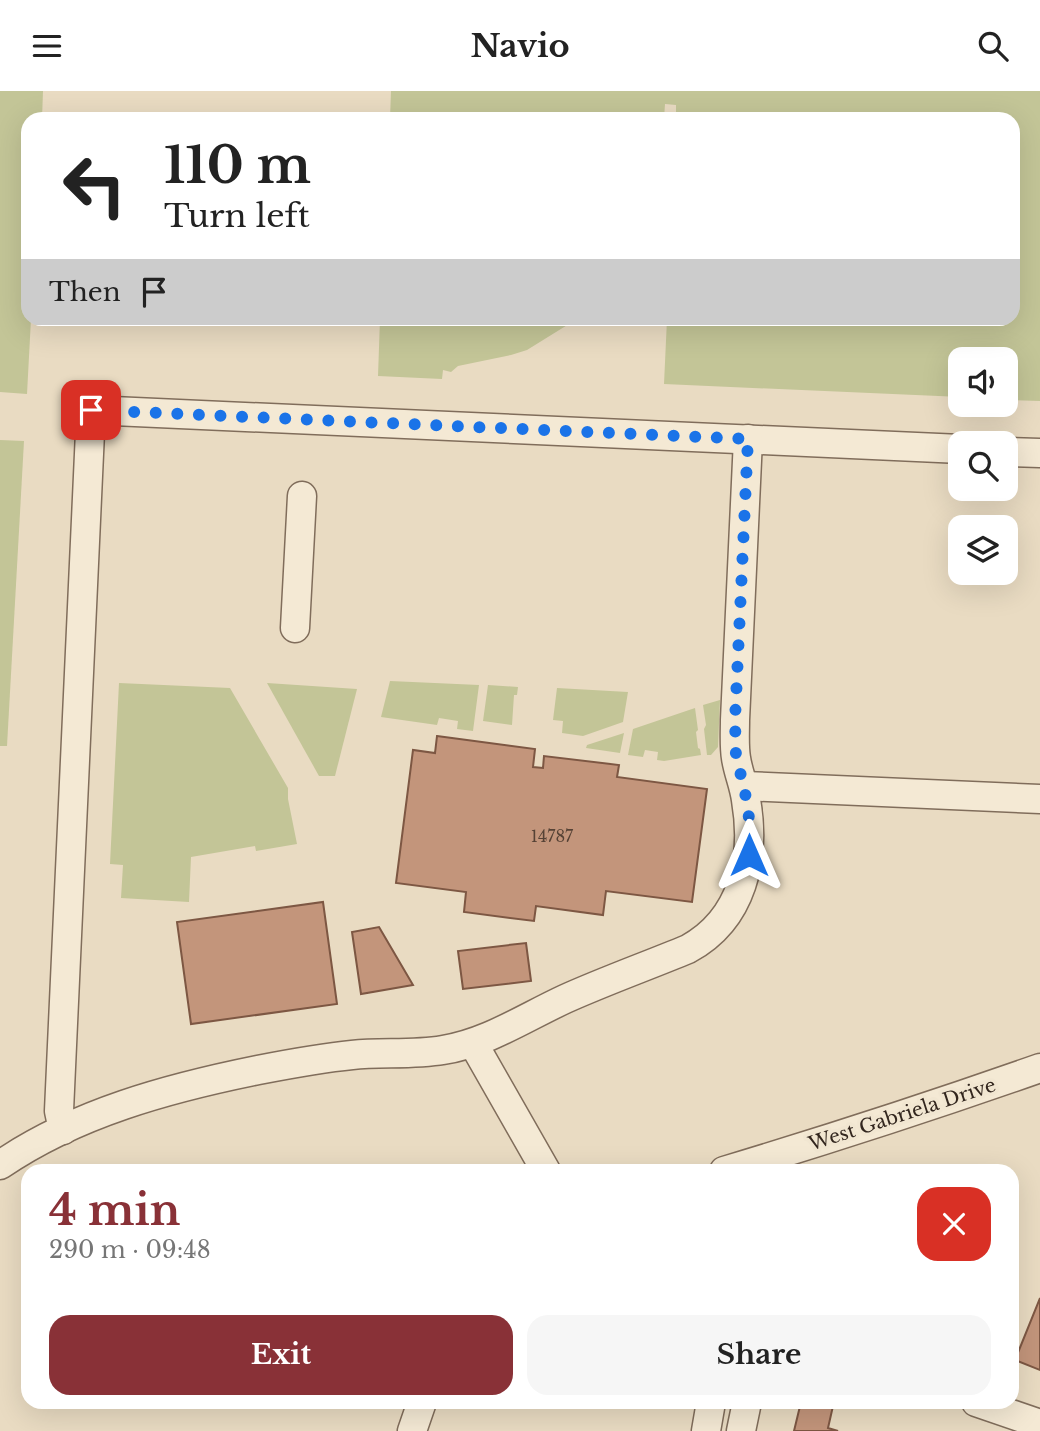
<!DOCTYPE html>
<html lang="en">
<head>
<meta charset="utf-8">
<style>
	body { margin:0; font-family:"Libre Baskerville",serif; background:#f6f6f6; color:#222; height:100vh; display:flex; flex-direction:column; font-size:26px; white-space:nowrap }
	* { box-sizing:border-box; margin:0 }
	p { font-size:23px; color:#767676 }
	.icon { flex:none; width:38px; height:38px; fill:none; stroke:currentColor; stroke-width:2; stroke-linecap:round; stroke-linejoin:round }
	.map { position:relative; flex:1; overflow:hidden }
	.sheet { position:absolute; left:21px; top:1073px; width:998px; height:245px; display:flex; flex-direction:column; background:#fff; border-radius:21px; box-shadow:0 7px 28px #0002 }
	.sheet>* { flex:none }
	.guide { position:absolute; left:21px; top:21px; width:999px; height:214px; border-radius:21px; box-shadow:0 7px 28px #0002; background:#fff; color:#222; overflow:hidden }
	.buttons { position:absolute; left:948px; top:256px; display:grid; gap:14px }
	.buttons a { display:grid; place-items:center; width:70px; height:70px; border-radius:14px; background:#fff; box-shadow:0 7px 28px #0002; font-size:35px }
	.pin { position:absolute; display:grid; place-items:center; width:60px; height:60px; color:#fff; margin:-30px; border-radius:14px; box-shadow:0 4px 10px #0006 }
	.me { position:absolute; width:77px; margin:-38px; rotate:0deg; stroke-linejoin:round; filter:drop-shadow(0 0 5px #0008) }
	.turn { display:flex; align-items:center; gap:24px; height:147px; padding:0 28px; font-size:32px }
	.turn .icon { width:91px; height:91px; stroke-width:2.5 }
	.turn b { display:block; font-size:49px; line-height:60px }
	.then { display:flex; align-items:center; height:66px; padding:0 28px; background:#0003; gap:14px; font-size:26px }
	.round { display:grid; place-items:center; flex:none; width:74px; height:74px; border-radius:21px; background:#f6f6f6 }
	.head { display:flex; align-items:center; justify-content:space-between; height:119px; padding:0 28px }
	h1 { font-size:42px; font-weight:700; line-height:52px; color:#893137 }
	.action { display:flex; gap:14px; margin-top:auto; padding:14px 28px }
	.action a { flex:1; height:80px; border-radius:21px; background:#893137; color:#fff; font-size:28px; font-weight:700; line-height:80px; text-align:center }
	.action a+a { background:#f6f6f6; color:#222 }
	header { display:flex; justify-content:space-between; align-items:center; height:91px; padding:0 28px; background:#fff; font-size:32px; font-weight:700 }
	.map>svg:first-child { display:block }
	.green { fill:#c3c597 }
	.building { fill:#c3957b; stroke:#7d5743; stroke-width:2 }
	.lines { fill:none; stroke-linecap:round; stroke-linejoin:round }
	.minor-casing { stroke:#806d5b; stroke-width:31 }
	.minor { stroke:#f4e9d4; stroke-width:28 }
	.route { stroke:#1a73e8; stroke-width:12; stroke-dasharray:0 21.6 }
	.labels { text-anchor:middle; stroke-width:7; stroke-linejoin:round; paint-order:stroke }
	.number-label { font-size:16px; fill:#564235 }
	.street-label { font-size:19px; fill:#32261e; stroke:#f1e6d1 }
</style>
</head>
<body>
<header><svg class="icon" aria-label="menu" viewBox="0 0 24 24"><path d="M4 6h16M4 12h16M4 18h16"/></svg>Navio<svg class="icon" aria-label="search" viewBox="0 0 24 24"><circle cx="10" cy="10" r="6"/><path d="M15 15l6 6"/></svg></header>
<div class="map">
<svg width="1040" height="1340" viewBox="0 0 1040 1340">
	<rect width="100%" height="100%" fill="#e9dbc2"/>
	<g class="green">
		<polygon points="0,0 43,0 42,28 28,28 28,228 31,228 27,303 0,301"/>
		<polygon points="391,0 1040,0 1040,310 1006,309 1006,268 961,268 961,306 664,293 667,228 1013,228 1013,28 676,28 676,14 665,13 664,28 390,28"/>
		<polygon points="380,228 577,228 527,259 511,264 458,275 451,281 443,279 442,288 378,285"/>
		<polygon points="0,349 24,350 7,655 0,655"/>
		<polygon points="390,590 479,594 473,640 457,638 458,630 439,627 437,634 381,626"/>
		<polygon points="119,592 230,597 288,697 288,708 297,753 256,760 255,755 191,766 189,811 121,807 123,774 110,773"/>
		<polygon points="267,592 357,598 335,685 319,685"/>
		<polygon points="488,594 518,596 517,604 514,604 512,634 483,630"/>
		<polygon points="557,597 628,601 623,631 583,645 562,642 563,630 553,629"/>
		<polygon points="720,609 718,656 711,664 707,664 704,638 706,634 703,614"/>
		<polygon points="695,617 698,639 696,641 698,657 700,658 701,664 664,670 657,669 658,661 645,659 643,666 628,664 633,638"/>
		<polygon points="624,642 620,662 586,657 587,654"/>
	</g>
	<g class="building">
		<polygon points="437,645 535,658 533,676 543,677 544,665 619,674 617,686 707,698 692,811 606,800 603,824 536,815 534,830 464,821 466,801 396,792 413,659 435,662"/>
		<polygon points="323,811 337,913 191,933 177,831"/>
		<polygon points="379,836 413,894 361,903 352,841"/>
		<polygon points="526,852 531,890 463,898 458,860"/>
		<polygon points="1040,1207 1040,1279 1015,1269"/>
		<polygon points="801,1311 817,1311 833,1315 828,1337 838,1340 794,1340"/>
	</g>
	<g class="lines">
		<defs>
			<g id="minor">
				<polyline points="1006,361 1040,362"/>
				<polyline points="295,537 302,405"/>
				<polyline points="744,695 1040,708"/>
				<polyline points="473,952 546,1080"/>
				<polyline points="63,1039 59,1020 91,319 961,358"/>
				<path d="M0,1074C76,1022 169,997 258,979C289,973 321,967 352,964C382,961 413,964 443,959C487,952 524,927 565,908C605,890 647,875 688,858C743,828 756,767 746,709C744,694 738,681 736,667C734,655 735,641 735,629L748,348"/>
				<path d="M724,1080C830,1048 935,1014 1040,977"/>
				<polyline points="976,1311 1040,1333"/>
				<polyline points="412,1340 422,1311"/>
				<polyline points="706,1340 711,1311"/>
				<polyline points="741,1340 747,1311"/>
			</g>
		</defs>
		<use href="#minor" class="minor-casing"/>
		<use href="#minor" class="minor"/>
	</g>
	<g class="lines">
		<polyline class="route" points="91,319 748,348 735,629 736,667 744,695 749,727 749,764"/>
	</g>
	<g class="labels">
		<g class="number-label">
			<text x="552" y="751">14787</text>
		</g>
		<g class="street-label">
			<text transform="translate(902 1023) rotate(-18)" y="7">West Gabriela Drive</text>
		</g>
	</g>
</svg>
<div class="buttons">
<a><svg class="icon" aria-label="sound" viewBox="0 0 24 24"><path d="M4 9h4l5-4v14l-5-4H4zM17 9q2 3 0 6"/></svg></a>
<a><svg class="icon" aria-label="search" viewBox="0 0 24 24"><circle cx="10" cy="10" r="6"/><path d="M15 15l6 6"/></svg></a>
<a><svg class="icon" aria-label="layers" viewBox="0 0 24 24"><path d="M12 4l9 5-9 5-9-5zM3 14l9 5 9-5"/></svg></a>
</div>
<div class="pin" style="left:91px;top:319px;background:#d93025"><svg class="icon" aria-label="arrive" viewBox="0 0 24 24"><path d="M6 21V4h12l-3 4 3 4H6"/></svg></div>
<svg class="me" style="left:749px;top:764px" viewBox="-20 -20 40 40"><path d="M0-17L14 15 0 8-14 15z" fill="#1a73e8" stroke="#fff" stroke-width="4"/></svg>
<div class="guide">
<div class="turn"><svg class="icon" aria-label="left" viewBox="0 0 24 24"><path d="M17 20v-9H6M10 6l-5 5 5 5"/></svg><div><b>110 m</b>Turn left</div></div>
<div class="then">Then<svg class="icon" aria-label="arrive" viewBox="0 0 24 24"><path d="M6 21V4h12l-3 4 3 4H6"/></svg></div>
</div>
<section class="sheet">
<div class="head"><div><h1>4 min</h1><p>290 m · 09:48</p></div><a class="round" style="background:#d93025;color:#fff"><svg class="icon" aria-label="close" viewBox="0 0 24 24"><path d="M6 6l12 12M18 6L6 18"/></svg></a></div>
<div class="action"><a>Exit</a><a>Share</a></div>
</section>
</div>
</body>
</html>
